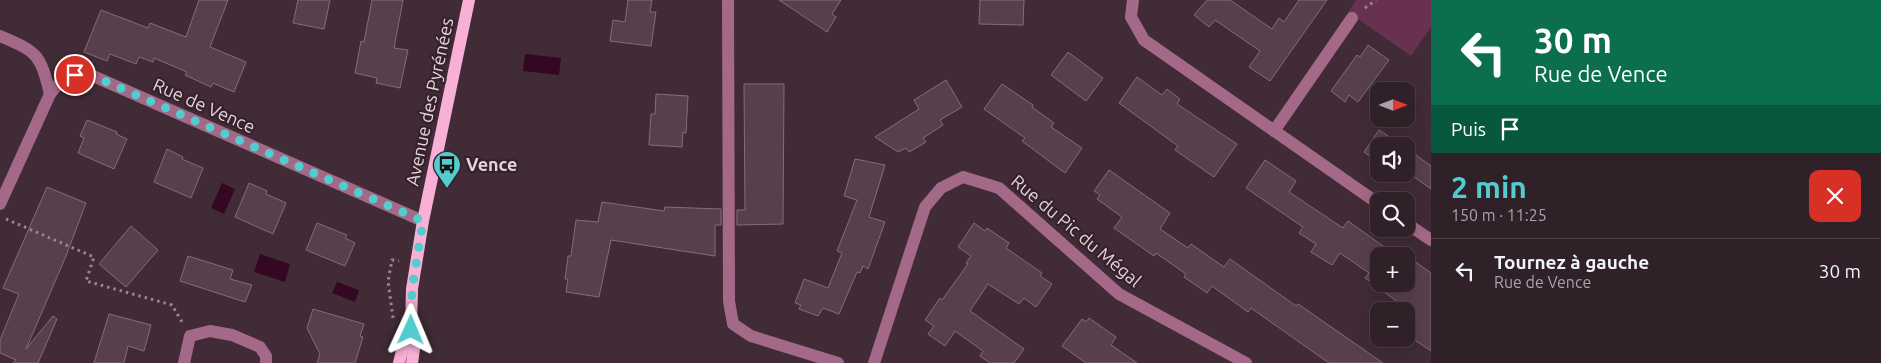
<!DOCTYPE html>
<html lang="fr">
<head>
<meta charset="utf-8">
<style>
	body { margin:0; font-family:Ubuntu,sans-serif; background:#3c2d34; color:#f1f3f6; height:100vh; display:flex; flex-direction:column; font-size:19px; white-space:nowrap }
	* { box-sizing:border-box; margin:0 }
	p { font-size:16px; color:#a8a3a8 }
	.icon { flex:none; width:28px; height:28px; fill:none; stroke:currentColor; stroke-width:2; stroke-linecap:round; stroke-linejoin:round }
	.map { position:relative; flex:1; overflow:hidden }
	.details { display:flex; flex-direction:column; background:#302028; width:450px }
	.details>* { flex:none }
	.guide { background:#0b6e4f; color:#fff; overflow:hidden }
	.needle { width:32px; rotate:90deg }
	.tools { position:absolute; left:1370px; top:82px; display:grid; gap:10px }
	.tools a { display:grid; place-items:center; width:45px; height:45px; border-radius:10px; background:#302028; box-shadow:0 5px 20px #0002,0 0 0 1px #4b3e45; font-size:25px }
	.pin { position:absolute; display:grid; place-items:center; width:42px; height:42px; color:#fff; margin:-21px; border:2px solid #fff; border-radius:50%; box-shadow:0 1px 5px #0007 }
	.me { position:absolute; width:55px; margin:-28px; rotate:1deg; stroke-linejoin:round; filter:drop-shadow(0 0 4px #0008) }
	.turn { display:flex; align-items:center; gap:18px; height:105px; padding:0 20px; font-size:22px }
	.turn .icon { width:65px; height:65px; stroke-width:2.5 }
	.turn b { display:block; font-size:35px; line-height:42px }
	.then { display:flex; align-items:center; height:48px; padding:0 20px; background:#0003; gap:10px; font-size:19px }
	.round { display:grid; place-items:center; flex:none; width:52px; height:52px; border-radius:10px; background:#3c2d34 }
	.summary { display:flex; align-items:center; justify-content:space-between; height:85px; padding:0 20px }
	h1 { font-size:30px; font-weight:700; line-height:38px; color:#52cdcf }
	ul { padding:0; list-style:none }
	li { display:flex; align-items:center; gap:15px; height:65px; padding:0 20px; border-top:1px solid #4b3e45 }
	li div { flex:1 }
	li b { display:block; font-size:19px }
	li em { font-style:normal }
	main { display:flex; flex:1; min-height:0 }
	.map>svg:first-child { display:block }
	.green { fill:#693150 }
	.water { fill:#340823 }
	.building { fill:#57404b; stroke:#866c79 }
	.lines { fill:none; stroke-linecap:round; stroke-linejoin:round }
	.path { stroke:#97868f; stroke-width:3; stroke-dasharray:2.5 4; stroke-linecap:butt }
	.minor { stroke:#a46988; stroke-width:12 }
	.major { stroke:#f9b0d6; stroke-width:12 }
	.route { stroke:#52cdcf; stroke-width:9; stroke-dasharray:0 16.2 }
	.labels { text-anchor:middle; stroke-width:4.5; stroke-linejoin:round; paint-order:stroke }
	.street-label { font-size:18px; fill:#e2d4db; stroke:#36212c }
	.poi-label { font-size:18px; font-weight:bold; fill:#e2d4db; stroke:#36212c; text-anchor:start }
</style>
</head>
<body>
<main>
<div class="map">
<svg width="1431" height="363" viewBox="0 0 1431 363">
	<rect width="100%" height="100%" fill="#402b36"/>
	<polygon class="green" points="1356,0 1431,0 1431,27 1411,56 1348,12"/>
	<g class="water">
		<polygon points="525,54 561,58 559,75 523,71"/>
		<polygon points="222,183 235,189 224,214 211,208"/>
		<polygon points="260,254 290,264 285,282 254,272"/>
		<polygon points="337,282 359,290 355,302 332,293"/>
	</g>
	<g class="building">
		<polygon points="199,0 228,0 210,47 246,62 234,92 213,83 211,87 185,75 187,72 154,58 153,62 139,57 136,64 110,54 107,61 84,52 101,10 148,28 150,23 186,37"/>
		<polygon points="298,0 330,0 324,29 293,23"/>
		<polygon points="372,0 403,0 394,48 408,50 400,88 376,83 377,78 355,73 361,41 364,42"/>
		<polygon points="628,0 652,0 650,12 656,12 651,46 610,41 613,20 625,22"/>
		<polygon points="779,0 841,0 832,14 836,17 827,32"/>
		<polygon points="980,0 1024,0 1023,25 979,24"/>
		<polygon points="1207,0 1230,0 1272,29 1279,18 1284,22 1299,0 1327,0 1270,81 1249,67 1260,51 1215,20 1209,27 1194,15"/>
		<polygon points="1368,45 1389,60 1358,102 1349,95 1345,102 1331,91 1357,55 1360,57"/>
		<polygon points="1068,52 1103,78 1086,101 1051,75"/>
		<polygon points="1137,77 1162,95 1167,89 1180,99 1177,104 1237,144 1214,177 1175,150 1178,146 1119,103"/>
		<polygon points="946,80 962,107 940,120 943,125 923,138 926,142 909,152 906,148 898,152 875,137 919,109 914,100"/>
		<polygon points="744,84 784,84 783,224 737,225 737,210 745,210"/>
		<polygon points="1002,84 1033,105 1032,107 1054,123 1051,127 1082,148 1065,173 1022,141 1025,138 984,109"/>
		<polygon points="656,94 688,96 686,133 683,132 682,147 649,145 651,114 655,114"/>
		<polygon points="87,120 117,132 116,134 127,139 114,169 78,153 84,138 80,136"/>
		<polygon points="1379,130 1403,146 1379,146 1379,163 1364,152"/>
		<polygon points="1406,148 1431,166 1431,189 1406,171"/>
		<polygon points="167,149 183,157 182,159 203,168 191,198 154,182"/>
		<polygon points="855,159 885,165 869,217 885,222 868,269 863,266 860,273 857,272 839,314 823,308 818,316 799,309 801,305 795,303 804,279 828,288 842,253 837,251 857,200 844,196"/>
		<polygon points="1265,160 1296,181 1289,192 1343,228 1348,221 1397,256 1379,256 1379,284 1406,284 1406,263 1410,258 1431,273 1431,351 1409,336 1415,326 1406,321 1406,308 1365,278 1369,273 1340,253 1332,265 1311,252 1316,244 1299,233 1303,227 1246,188"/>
		<polygon points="1109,170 1170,213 1160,229 1188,248 1191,244 1224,267 1230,259 1296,306 1298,304 1383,363 1329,363 1251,308 1248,312 1212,286 1207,293 1184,277 1186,274 1156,253 1154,256 1114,228 1122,217 1097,199 1100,195 1094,191"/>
		<polygon points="249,183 267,191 266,194 286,203 273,234 235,217"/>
		<polygon points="47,187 86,203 66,256 26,349 53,316 57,319 38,363 13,363 16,360 0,353 0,340 19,294 3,288"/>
		<polygon points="602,202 664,211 665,207 721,209 721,225 715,225 715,256 611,240 599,297 566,292 568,279 565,279 568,256 571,256 576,220 598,222"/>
		<polygon points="317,223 347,235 345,238 355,243 345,266 306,250"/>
		<polygon points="974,223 985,231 987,228 1009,243 1006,248 1042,273 1040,276 1052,284 1036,307 1024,298 1019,304 988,284 970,311 1024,349 1014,363 990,363 980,356 983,351 955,331 945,346 928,334 934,326 925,320 940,298 942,300 968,264 966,263 971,256 958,247"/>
		<polygon points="131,226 158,250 126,287 99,264"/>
		<polygon points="188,256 233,270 230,279 252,285 245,302 180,281"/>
		<polygon points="313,309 364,324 360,336 363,337 355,363 317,363 320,354 307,328"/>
		<polygon points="109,314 151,325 144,351 128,346 124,363 94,363"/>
		<polygon points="1089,318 1116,337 1111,345 1137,363 1086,363 1062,346 1082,319 1086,322"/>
	</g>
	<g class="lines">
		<g class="path">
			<polyline points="1365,8 1376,0"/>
			<polyline points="6,219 94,257 86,281 172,305 182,322"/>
			<polyline points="393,318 388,281 392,260 399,261"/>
		</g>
		<g class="minor">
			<polyline points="728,0 729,301 733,324 751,336 838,363"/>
			<polyline points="1133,0 1131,17 1144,40 1379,204"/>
			<path d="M0,36C38,52 40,54 50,94"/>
			<polyline points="1274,131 1352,18"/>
			<path d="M0,204L50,94C64,75 70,75 93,76L423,221"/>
			<polyline points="1406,223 1431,240"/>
			<polyline points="184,363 190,336 210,331 232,335 260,347 266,356 266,363"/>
			<polyline points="874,363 925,207 941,188 963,177 999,188 1119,294 1246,363"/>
		</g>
		<g class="major">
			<polyline points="399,363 403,347 411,330"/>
			<polyline points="412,363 414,349 411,330 412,289 423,221 469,0"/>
		</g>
	</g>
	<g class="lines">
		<polyline class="route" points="75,75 93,76 423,221 412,289 411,330"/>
	</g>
	<defs>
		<symbol id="bus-pin" viewBox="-11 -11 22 30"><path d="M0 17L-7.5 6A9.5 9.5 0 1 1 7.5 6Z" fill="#52cdcf" stroke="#36212c"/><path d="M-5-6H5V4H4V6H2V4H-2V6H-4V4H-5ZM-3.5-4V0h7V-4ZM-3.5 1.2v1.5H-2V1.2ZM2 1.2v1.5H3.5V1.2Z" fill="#111"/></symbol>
	</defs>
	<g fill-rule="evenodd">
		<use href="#bus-pin" x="431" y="149" width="32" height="43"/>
	</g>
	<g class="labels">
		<g class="street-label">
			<text transform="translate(430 102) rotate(-78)" y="6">Avenue des Pyrénées</text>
			<text transform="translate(204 106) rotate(24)" y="6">Rue de Vence</text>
			<text transform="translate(1076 231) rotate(40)" y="6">Rue du Pic du Mégal</text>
		</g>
		<g class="poi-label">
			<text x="466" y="171">Vence</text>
		</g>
	</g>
</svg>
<div class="tools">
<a><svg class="needle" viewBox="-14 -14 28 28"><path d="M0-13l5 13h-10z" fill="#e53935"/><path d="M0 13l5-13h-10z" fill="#a8a3a8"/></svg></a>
<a><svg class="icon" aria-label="sound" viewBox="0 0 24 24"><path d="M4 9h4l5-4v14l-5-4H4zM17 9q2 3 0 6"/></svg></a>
<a><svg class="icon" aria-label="search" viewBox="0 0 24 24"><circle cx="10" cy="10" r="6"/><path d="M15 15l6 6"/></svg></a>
<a>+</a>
<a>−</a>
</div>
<div class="pin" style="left:75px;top:75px;background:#d93025"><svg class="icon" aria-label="arrive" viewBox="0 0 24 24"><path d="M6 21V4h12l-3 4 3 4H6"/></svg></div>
<svg class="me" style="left:411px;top:330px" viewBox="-20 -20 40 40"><path d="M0-17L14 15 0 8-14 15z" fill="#52cdcf" stroke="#fff" stroke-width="4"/></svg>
</div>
<section class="details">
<div class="guide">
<div class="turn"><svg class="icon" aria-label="left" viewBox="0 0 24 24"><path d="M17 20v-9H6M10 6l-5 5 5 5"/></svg><div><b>30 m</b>Rue de Vence</div></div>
<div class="then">Puis<svg class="icon" aria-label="arrive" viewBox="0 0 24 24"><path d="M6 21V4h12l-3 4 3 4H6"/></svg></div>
</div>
<div class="summary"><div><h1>2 min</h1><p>150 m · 11:25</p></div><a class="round" style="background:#d93025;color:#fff"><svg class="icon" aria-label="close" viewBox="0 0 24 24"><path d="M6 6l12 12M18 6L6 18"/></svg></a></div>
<ul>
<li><svg class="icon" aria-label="left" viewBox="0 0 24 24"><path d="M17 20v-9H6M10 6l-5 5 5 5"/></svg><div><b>Tournez à gauche</b><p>Rue de Vence</p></div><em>30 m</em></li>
</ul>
</section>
</main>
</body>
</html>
